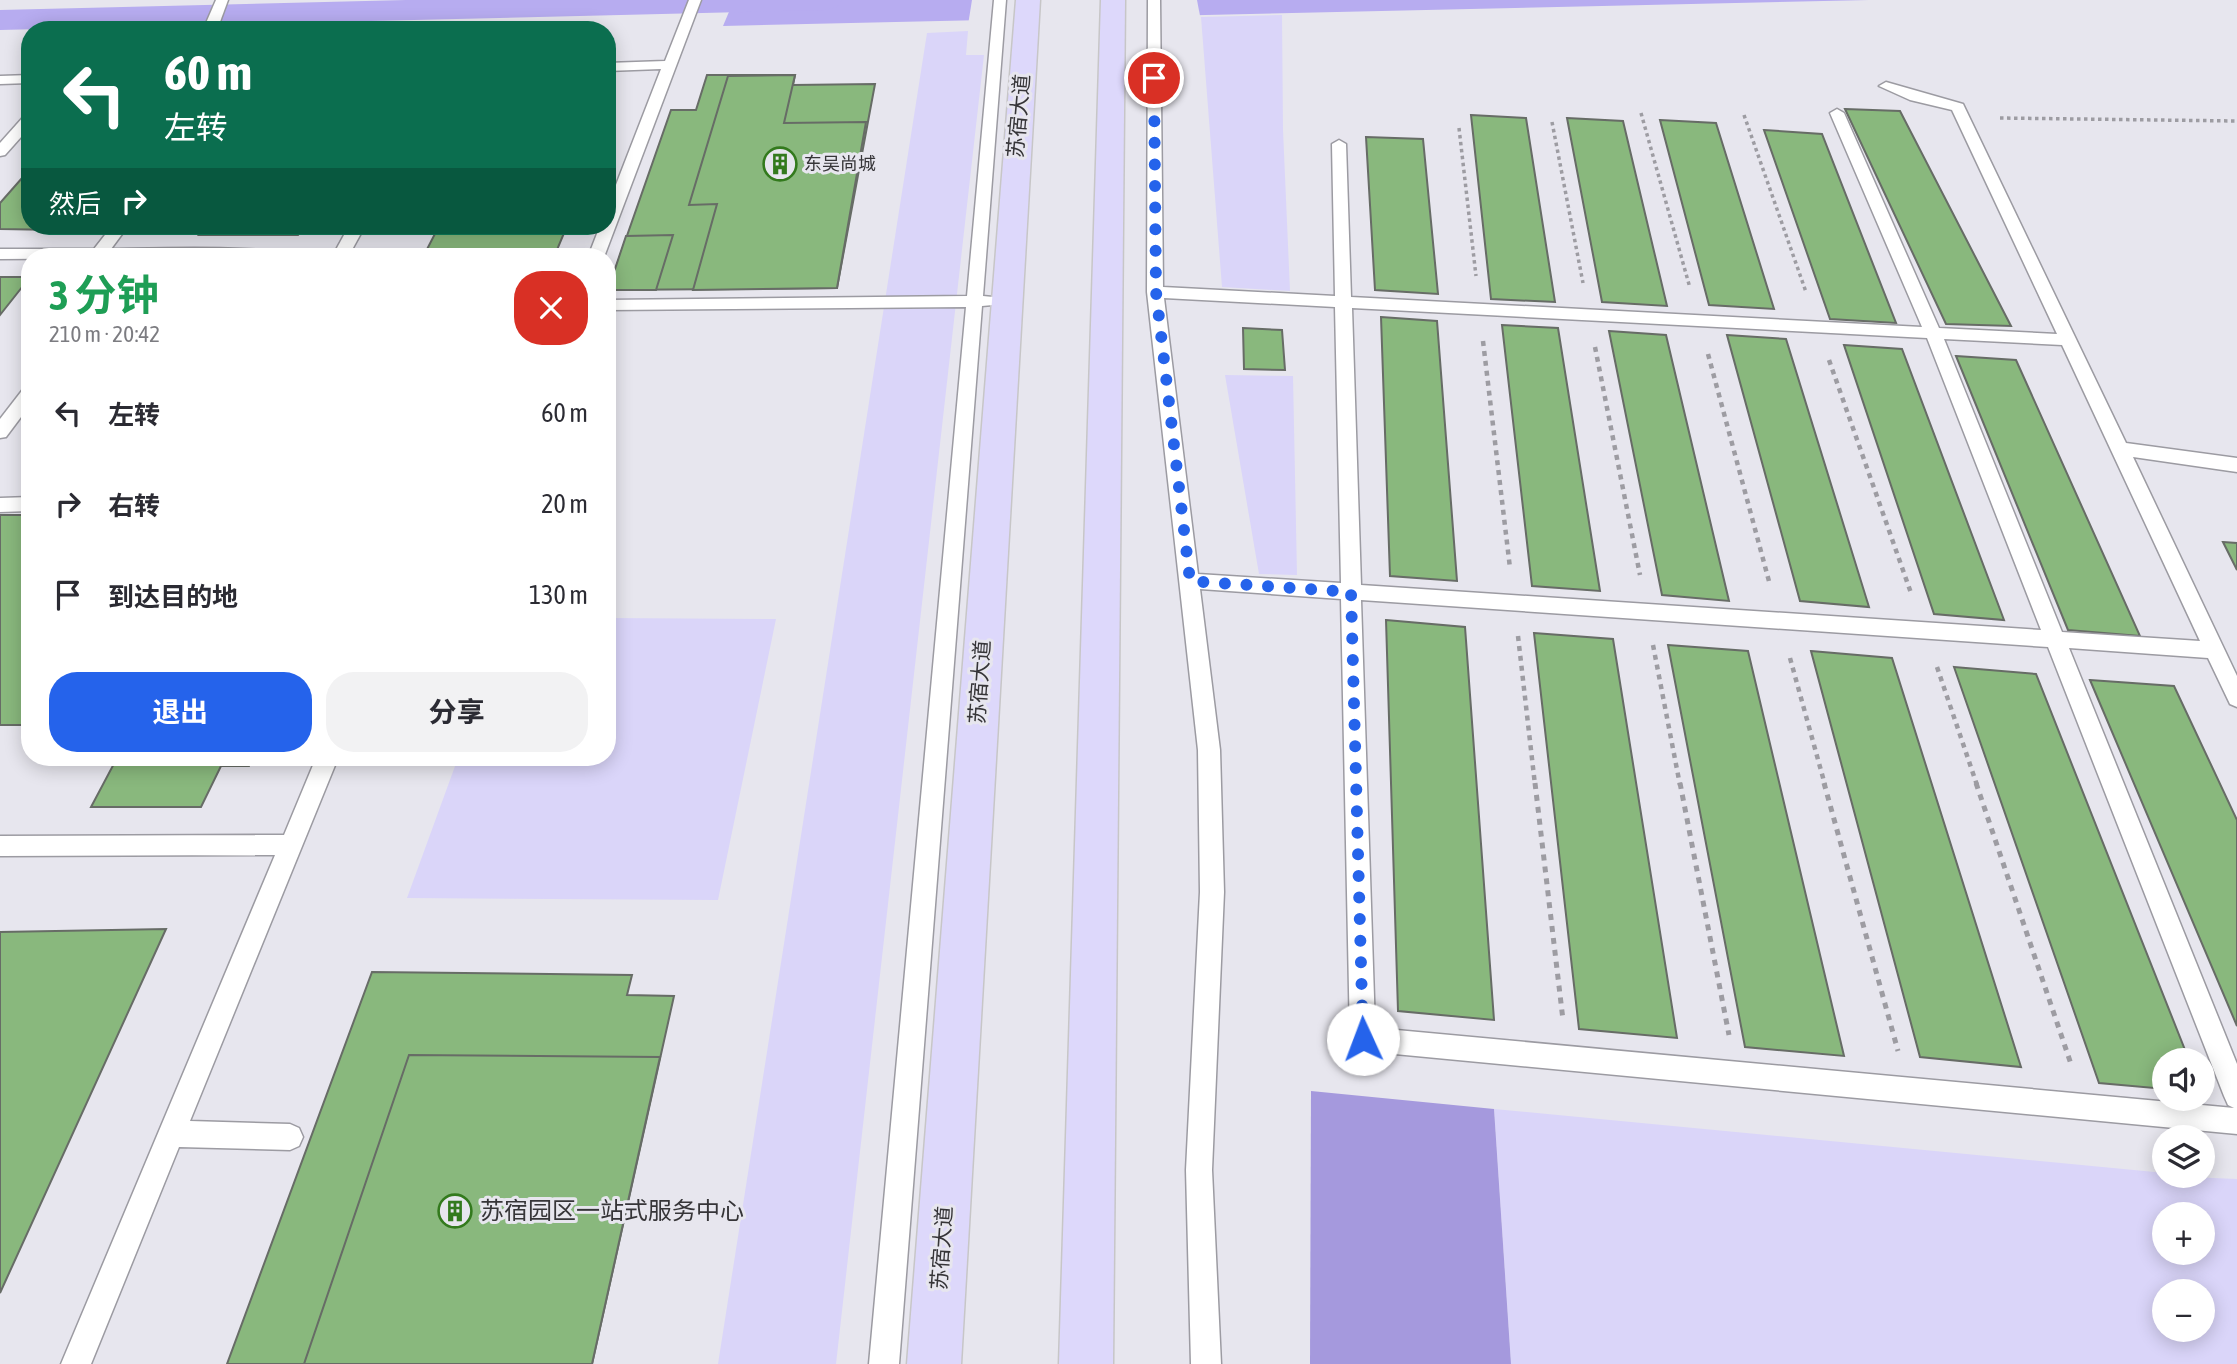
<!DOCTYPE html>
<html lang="zh">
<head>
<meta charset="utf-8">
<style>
	body { margin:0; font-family:"Asap Condensed","Noto Sans SC",sans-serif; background:#f2f2f3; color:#2b2b33; height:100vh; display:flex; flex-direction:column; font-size:26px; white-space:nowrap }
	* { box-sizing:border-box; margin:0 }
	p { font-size:23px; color:#7c7c81 }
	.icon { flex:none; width:38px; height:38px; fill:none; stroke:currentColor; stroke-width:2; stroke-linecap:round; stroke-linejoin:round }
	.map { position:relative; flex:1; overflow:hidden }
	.side { position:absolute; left:21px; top:248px; width:595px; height:518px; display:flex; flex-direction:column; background:#fff; border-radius:28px; box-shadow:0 4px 18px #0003 }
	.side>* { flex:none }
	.guide { position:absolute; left:21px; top:21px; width:595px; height:214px; border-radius:28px; box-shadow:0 4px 18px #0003; background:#0b6e4f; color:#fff; overflow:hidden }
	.controls { position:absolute; left:2152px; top:1048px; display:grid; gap:14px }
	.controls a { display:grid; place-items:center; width:63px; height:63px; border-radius:50%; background:#fff; box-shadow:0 4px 18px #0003; font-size:35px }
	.pin { position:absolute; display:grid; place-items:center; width:60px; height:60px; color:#fff; margin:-30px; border:4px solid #fff; border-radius:50%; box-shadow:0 2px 7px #0007 }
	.me { position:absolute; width:77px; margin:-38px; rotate:358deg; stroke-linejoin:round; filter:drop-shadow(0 0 5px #0008) }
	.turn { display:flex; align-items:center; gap:24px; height:147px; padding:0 28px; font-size:32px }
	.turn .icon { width:91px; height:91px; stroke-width:2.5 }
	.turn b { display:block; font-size:49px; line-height:60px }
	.then { display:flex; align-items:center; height:66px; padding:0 28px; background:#0003; gap:14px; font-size:26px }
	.round { display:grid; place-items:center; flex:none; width:74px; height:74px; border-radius:28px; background:#f2f2f3 }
	.summary { display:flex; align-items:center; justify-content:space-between; height:119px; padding:0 28px }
	h1 { font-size:42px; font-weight:700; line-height:52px; color:#1e9e55 }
	.button { display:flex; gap:14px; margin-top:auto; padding:14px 28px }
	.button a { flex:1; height:80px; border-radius:28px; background:#2563eb; color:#fff; font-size:28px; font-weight:700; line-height:80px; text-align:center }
	.button a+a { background:#f2f2f3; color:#2b2b33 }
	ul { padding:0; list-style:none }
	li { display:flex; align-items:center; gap:21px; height:91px; padding:0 28px }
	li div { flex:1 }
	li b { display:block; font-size:26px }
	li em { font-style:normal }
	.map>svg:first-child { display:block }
	.green { fill:#dad5f9; fill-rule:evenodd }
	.forest { fill:#a599dd }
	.water { fill:#b7acf0 }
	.pier { fill:#e7e6ee }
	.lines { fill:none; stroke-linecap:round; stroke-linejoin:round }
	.canal { fill:#b7acf0; fill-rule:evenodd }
	.building { fill:#89b87d; stroke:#676c66; stroke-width:2 }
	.service-casing { stroke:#9c9ba2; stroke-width:3 }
	.primary-casing { stroke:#c7c6c7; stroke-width:3 }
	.path-far2 { stroke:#9d9ca2; stroke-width:3.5; stroke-dasharray:3.5 3.5; stroke-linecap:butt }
	.path-far1 { stroke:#9d9ca2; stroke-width:4.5; stroke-dasharray:5 5; stroke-linecap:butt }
	.path { stroke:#9d9ca2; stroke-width:5; stroke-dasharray:6 6; stroke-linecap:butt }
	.service { fill:#fff; fill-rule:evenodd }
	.primary { fill:#ddd8fb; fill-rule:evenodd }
	.route { stroke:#2563eb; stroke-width:12; stroke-dasharray:0 21.6 }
	.labels { text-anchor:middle; stroke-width:6; stroke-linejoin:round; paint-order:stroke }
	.far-poi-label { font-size:18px; fill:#363538; stroke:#e7e6ee; text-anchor:start }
	.street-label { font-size:21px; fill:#363538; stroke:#e7e6ee }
	.near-poi-label { font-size:24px; fill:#363538; stroke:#e7e6ee; text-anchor:start }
</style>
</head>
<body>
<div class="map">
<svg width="2237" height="1364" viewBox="0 0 2237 1364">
	<rect width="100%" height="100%" fill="#e7e6ee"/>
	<g class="green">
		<polygon points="1282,15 1283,130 1290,291 1222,287 1201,17"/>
		<polygon points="968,31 966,55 984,55 836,1364 718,1364 927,33"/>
		<polygon points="1225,375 1293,376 1297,575 1259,574"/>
		<polygon points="607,618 776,619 718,900 407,898 458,758 607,758"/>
		<path d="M1494,1109L2165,1173V1176L2237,1179V1364H1511ZM2203,1214V1253H2165V1214ZM2165,1292H2203V1330H2165Z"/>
	</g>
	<polygon class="forest" points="1311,1091 1494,1109 1511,1364 1310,1364"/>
	<polygon class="water" points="734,0 1869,0 723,26"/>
	<polygon class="pier" points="972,0 1197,0 1201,21 968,25"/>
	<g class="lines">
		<polygon class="canal" points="406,0 842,0 837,7 825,10 0,30 0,10"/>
	</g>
	<g class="building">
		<polygon points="707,75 795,75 793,85 875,84 837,288 608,290 671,110 696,110"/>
		<polygon points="795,75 784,123 866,122 837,288 693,290 717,204 689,205 728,76"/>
		<polygon points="1845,109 1900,111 2011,326 1946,324"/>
		<polygon points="1471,115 1526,118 1555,302 1491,299"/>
		<polygon points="1567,118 1623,121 1667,306 1602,302"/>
		<polygon points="1660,120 1716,123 1774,309 1709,305"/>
		<polygon points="1764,130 1822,134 1896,323 1830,319"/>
		<polygon points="1366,137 1423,139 1438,294 1375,290"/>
		<polygon points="30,169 30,226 60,226 57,230 0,229 0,203"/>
		<polygon points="206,226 304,226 298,235 199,235"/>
		<polygon points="439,226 567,226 554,257 423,257"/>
		<polygon points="673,235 656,290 608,290 626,236"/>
		<polygon points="0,277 30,277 0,315"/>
		<polygon points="1381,317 1437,321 1457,581 1390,576"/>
		<polygon points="1502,325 1558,328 1600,591 1532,586"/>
		<polygon points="1243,328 1282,330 1285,370 1244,369"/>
		<polygon points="1609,331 1666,335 1729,601 1662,595"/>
		<polygon points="1727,335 1786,339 1869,607 1800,601"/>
		<polygon points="1844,345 1902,349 2004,620 1934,614"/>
		<polygon points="1956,356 2016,360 2140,636 2068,630"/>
		<rect x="0" y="515" width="30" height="210"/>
		<polygon points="2223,542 2237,543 2237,570"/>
		<polygon points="1386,620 1465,627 1494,1020 1398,1011"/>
		<polygon points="1534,633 1613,639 1677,1038 1579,1029"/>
		<polygon points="1668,645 1748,651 1844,1056 1745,1047"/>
		<polygon points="1811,651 1892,658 2021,1067 1920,1057"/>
		<polygon points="1954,667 2036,674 2189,1060 2165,1060 2165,1089 2099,1083"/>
		<polygon points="2090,680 2174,686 2237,820 2237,1026"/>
		<polygon points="117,758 253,758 249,766 221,766 201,807 91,807"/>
		<polygon points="166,929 0,1293 0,932"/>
		<polygon points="372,972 632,975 627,995 674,996 592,1364 227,1364"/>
		<polygon points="409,1055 660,1057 592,1364 304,1364"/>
	</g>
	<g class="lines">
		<defs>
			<g id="service">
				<polygon points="216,0 228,0 217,30 203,30"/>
				<polygon points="689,0 701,0 604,257 588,257 600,226 607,226 607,208 661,69 607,71 607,63 665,61"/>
				<polygon points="994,0 1006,0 983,296 993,297 995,301 993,305 982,306 899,1364 869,1364 966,307 607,310 607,300 967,296"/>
				<path d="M1148,0H1160L1163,287L1335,296L1332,144L1339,140L1346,144L1351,297L1922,327L1830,113L1837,109L1844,113L1939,328L2057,334L1952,110L1910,100L1879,86L1886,82L1963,104L2126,443L2237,458V472L2133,457L2237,676V707L2230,704L2208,658L2069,648L2237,1064V1134L1363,1051L1354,1048L1350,1039L1341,599L1200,589L1220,750L1224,892L1212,1170L1221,1364H1191L1186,1170L1200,892L1198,750L1147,292ZM1164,298L1335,307L1341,583L1198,574ZM1352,308L1927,338L2041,630L1361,585ZM1944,339L2062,345L2200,641L2062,632ZM1361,600L2048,647L2224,1096L2228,1105L2234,1108L1375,1028Z"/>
				<polygon points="30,75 30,83 0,84 0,76"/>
				<polygon points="30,114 30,127 5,155 0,156 0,143 25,115"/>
				<path d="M112,226H128L111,249C138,249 283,244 295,257L0,259V249H94Z"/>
				<polygon points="349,226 365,226 348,257 332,257"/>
				<polygon points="30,386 30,405 6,437 0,438 0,419 24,388"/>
				<polygon points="30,497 30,511 0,512 0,498"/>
				<polygon points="316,758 338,758 190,1121 290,1124 299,1128 303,1137 299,1146 290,1150 179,1147 91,1364 61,1364 275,855 0,856 0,836 284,835"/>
			</g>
			<g id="primary">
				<polygon points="1016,0 1040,0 961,1364 907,1364"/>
				<polygon points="1101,0 1125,0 1113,1364 1059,1364"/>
			</g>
		</defs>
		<use href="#service" class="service-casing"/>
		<use href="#primary" class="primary-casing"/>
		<g class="path-far2">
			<polyline points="1641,113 1690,288"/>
			<polyline points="1744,115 1806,292"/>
			<polyline points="2000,118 2237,121"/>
			<polyline points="1552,122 1583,283"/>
			<polyline points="1459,128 1476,276"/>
		</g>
		<g class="path-far1">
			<polyline points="1483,341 1510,568"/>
			<polyline points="1595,347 1640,575"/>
			<polyline points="1708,354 1770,585"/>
			<polyline points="1829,360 1911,593"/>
			<polyline points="1518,636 1535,785"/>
			<polyline points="1653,645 1680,785"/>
			<polyline points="1790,658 1825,785"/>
			<polyline points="1937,667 1977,785"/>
		</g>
		<g class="path">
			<polyline points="1535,783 1563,1020"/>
			<polyline points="1680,783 1729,1035"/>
			<polyline points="1824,783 1898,1051"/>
			<polyline points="1976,783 2072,1067"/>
		</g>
		<use href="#service" class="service"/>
		<use href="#primary" class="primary"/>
	</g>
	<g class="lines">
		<polyline class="route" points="1154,78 1156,292 1190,581 1351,592 1363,1039"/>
	</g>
	<defs>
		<symbol id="building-ring" viewBox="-11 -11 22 22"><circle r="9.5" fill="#e7e6ee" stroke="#337a1d" stroke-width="1.5"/><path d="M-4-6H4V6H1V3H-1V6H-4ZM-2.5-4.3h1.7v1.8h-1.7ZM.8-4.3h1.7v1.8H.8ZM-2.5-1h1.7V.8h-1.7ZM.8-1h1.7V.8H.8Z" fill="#337a1d"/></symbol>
	</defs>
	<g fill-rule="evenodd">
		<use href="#building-ring" x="761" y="145" width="38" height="38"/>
		<use href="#building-ring" x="436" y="1192" width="38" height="38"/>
	</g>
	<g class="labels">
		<g class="far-poi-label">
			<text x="804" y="170">东吴尚城</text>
		</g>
		<g class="street-label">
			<text transform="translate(1019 116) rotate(-85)" y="7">苏宿大道</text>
			<text transform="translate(980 682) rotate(-86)" y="7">苏宿大道</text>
			<text transform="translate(942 1248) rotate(-86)" y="7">苏宿大道</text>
		</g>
		<g class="near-poi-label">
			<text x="480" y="1219">苏宿园区一站式服务中心</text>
		</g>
	</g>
</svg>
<div class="controls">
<a><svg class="icon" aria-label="sound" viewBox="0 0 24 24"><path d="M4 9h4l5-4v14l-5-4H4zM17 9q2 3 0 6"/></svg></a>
<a><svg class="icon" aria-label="layers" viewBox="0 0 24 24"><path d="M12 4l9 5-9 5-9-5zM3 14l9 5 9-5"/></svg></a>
<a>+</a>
<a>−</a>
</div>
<div class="pin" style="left:1154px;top:78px;background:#d93025"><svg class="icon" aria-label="arrive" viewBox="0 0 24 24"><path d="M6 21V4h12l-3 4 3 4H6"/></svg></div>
<svg class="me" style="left:1363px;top:1039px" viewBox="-20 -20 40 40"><circle r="19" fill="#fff"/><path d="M0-13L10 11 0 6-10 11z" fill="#2563eb"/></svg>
<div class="guide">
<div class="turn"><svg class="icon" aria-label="left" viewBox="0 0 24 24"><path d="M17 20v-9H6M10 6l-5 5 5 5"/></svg><div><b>60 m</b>左转</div></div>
<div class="then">然后<svg class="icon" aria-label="right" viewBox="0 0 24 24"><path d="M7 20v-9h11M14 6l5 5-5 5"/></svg></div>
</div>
<section class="side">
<div class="summary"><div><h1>3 分钟</h1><p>210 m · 20:42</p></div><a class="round" style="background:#d93025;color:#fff"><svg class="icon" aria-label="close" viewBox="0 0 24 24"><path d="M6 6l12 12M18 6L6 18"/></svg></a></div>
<ul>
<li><svg class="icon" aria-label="left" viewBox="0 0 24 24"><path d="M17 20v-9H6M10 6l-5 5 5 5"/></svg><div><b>左转</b></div><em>60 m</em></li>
<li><svg class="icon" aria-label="right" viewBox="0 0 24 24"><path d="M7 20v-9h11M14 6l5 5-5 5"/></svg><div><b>右转</b></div><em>20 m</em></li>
<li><svg class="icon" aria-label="arrive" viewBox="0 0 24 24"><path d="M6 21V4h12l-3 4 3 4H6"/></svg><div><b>到达目的地</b></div><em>130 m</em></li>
</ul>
<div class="button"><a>退出</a><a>分享</a></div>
</section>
</div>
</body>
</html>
